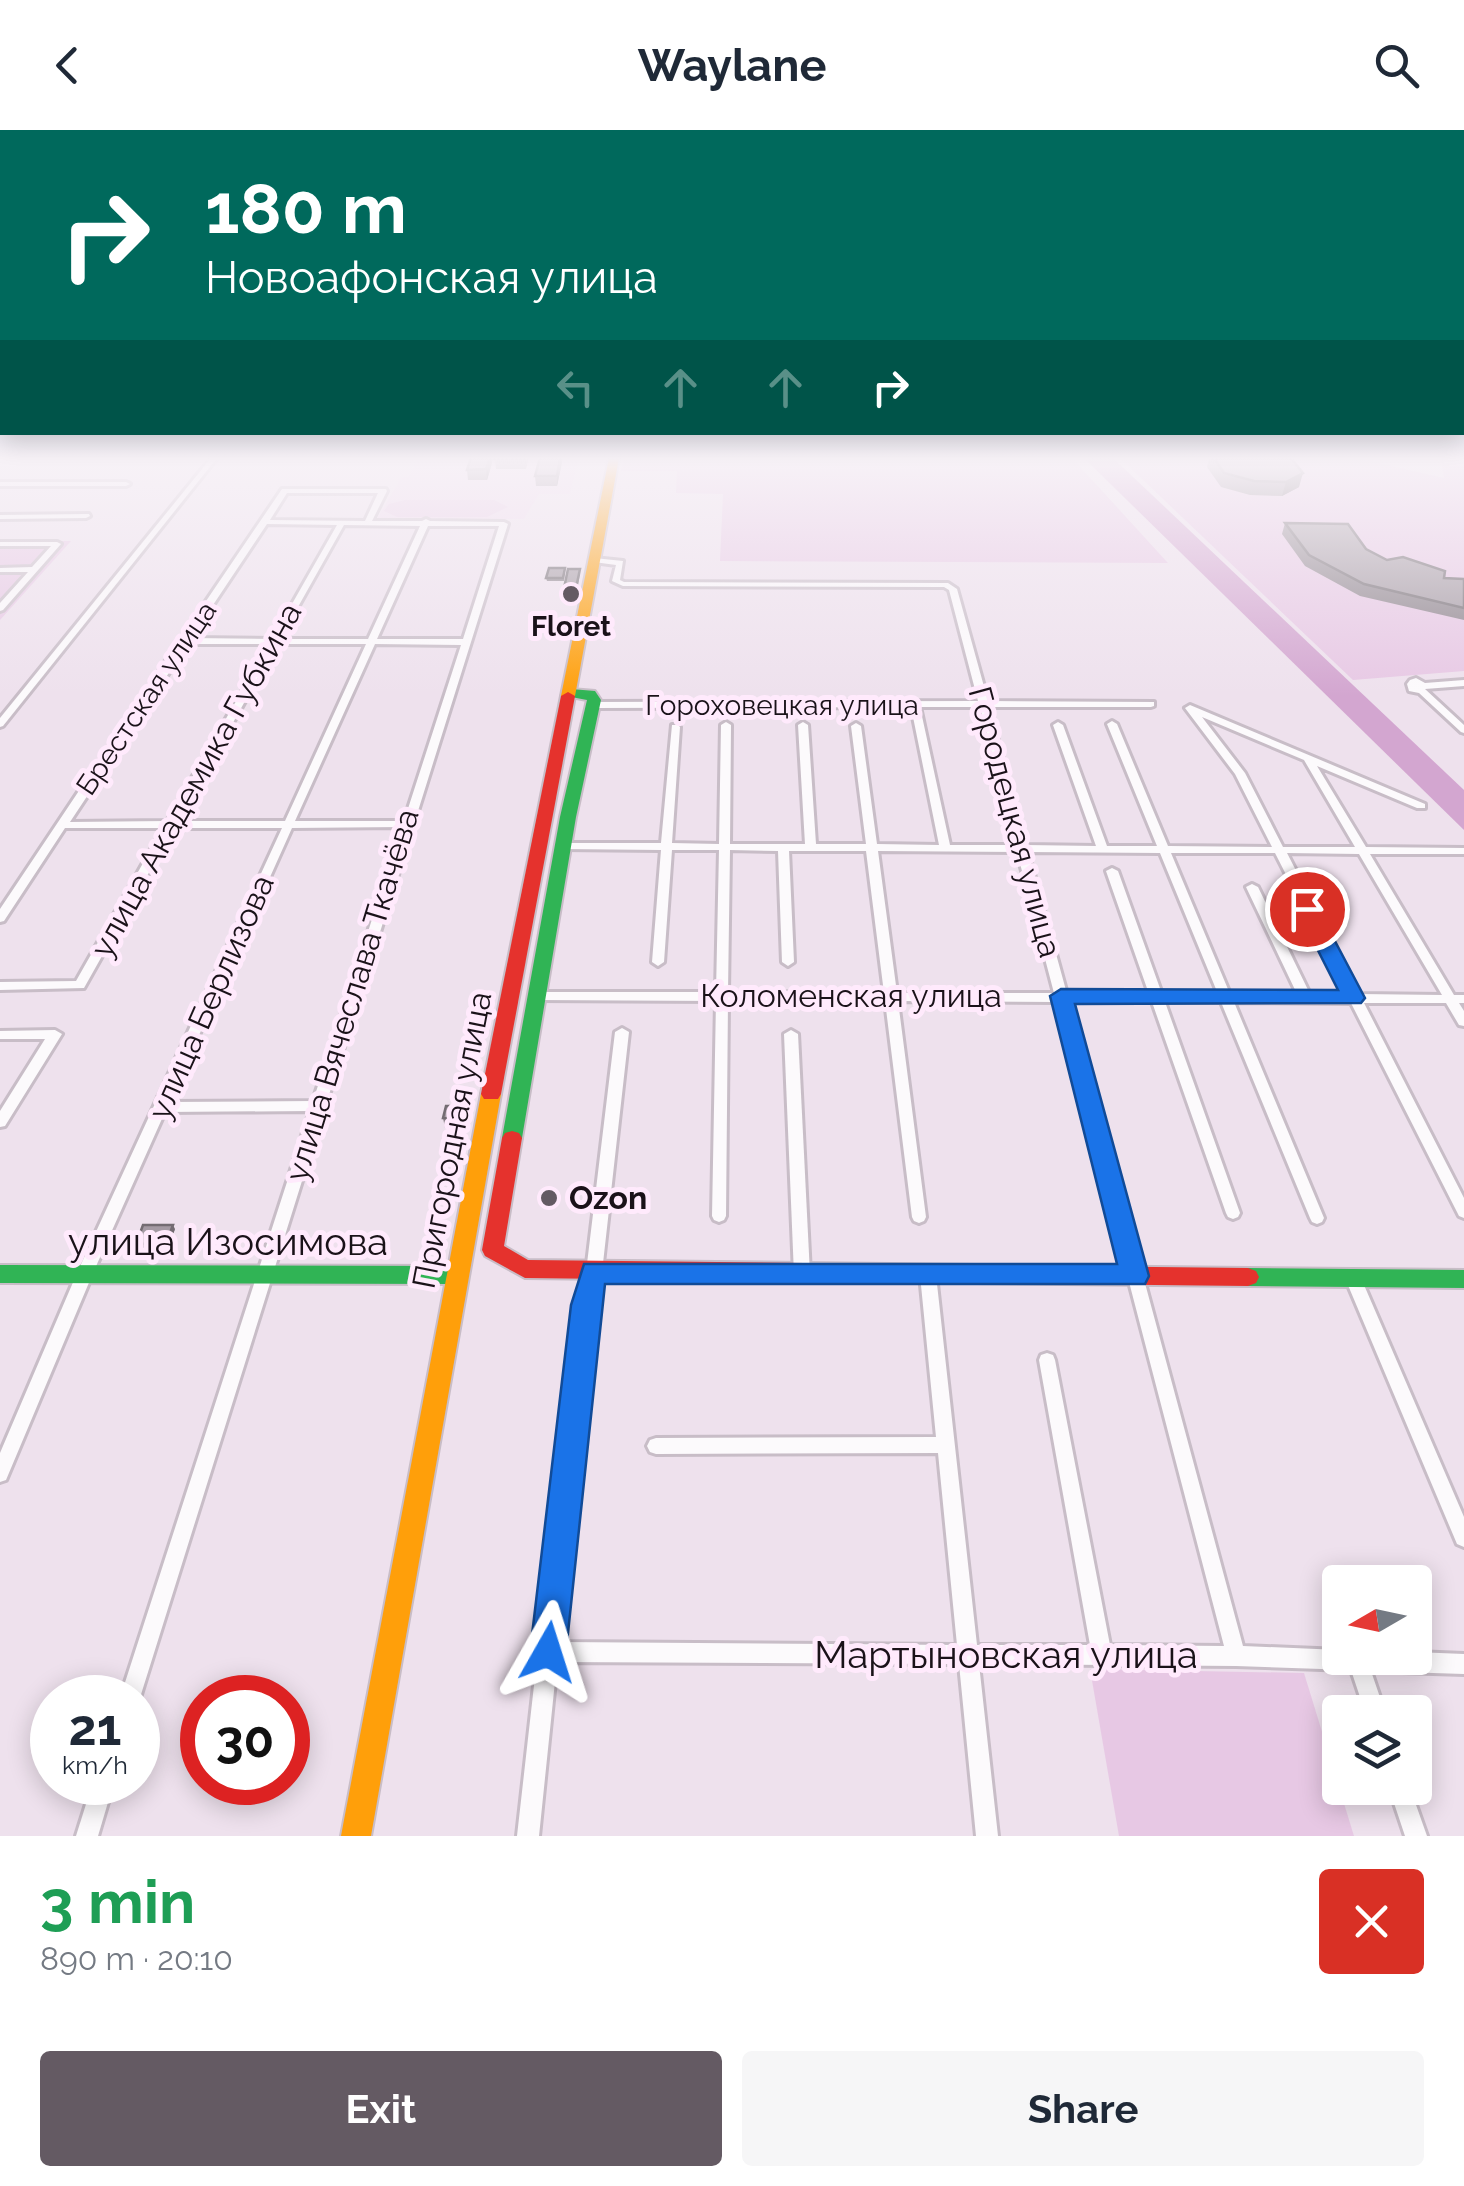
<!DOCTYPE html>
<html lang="en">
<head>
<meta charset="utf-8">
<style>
	body { margin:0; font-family:Raleway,sans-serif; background:#f6f6f7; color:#1f2937; height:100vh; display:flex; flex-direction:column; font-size:38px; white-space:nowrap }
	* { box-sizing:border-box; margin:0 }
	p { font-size:32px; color:#747a83 }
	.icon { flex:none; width:55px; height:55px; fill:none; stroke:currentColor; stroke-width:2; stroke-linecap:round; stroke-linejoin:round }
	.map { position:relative; height:1706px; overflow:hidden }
	.details { display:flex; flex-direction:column; background:#fff; flex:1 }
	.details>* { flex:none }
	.top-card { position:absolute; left:0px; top:0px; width:1465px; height:305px; box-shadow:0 5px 25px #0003; background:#00695c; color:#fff; overflow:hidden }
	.needle { width:65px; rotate:261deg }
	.fabs { position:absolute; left:1322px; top:1435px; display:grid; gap:20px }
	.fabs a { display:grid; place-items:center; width:110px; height:110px; border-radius:10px; background:#fff; box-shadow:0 5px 25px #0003; font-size:50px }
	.speed { position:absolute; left:30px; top:1545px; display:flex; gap:20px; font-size:50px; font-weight:700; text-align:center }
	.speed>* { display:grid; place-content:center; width:130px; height:130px; border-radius:50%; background:#fff; box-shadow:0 5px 25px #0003; line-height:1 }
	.speed small { font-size:25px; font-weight:400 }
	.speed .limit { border:15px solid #d22; background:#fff; color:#111 }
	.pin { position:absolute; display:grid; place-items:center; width:85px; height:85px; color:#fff; margin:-42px; border:5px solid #fff; border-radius:50%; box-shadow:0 2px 10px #0007 }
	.me { position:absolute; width:110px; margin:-55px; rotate:6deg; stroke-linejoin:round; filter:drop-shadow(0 0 8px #0008) }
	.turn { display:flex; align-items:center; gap:35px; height:210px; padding:0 40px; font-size:45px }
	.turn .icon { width:130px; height:130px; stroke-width:2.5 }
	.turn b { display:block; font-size:70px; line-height:85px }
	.lanes { display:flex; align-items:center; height:95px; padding:0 40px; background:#0003; justify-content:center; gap:50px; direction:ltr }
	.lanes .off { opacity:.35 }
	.round { display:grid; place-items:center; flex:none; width:105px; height:105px; border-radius:10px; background:#f6f6f7 }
	.summary { display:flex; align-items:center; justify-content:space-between; height:170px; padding:0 40px }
	h1 { font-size:60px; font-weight:700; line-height:75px; color:#1e9e55 }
	.cta { display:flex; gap:20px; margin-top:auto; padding:20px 40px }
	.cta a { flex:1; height:115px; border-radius:10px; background:#645a63; color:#fff; font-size:40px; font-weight:700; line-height:115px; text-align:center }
	.cta a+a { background:#f6f6f7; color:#1f2937 }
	header { display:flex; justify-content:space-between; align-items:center; height:130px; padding:0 40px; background:#fff; font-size:45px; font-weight:700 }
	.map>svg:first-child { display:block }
	.built { fill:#eed7ec }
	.green { fill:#e7c8e4 }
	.water { fill:#d3a6d0 }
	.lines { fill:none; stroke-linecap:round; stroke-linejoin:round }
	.street-casing { stroke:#c8bdc7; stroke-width:6 }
	.fast-casing { stroke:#c8bdc7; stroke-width:4 }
	.slow-casing { stroke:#c8bdc7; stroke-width:4 }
	.jam-casing { stroke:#c8bdc7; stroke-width:4 }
	.street { fill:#fcfafc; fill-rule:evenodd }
	.fast { fill:#30b455; fill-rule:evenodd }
	.slow { fill:#ff9f0a; fill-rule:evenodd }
	.jam { fill:#e5322d; fill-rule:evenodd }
	.wall { fill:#8d848c }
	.shaded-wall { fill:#736c72 }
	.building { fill:#a49aa3; stroke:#736c72; stroke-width:2.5 }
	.route { fill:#1a73e8; stroke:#114b97; stroke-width:2.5 }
	.poi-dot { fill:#645a63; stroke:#ffeafc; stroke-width:4 }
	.labels { text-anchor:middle; stroke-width:10; stroke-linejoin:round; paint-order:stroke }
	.far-poi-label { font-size:28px; font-weight:bold; fill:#1a1219; stroke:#ffeafc }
	.far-street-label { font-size:28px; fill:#1a1219; stroke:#ffeafc }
	.street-label { font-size:32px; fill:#1a1219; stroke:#ffeafc }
	.poi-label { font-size:32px; font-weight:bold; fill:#1a1219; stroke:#ffeafc; text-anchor:start }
	.near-street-label { font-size:38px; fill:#1a1219; stroke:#ffeafc }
</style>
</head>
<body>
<header><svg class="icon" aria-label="back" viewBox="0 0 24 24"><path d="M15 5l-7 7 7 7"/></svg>Waylane<svg class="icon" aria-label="search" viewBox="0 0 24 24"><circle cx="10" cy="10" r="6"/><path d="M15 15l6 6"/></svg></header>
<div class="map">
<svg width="1464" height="1706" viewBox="0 0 1464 1706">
	<rect width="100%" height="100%" fill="#eee1ed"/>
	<polygon class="built" points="419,328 575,328 577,334 570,364 539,364 524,389 377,389 401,348 408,347"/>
	<g class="green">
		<polygon points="624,328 1072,328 1168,433 720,431 723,364 676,363 677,341 621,341"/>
		<polygon points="1120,328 1357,328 1444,348 1441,328 1464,328 1464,541 1353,550"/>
		<polygon points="405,370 494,370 508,377 487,387 397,387 384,381 389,374"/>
		<polygon points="0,411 71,411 0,490"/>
		<polygon points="1090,1539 1304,1543 1354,1706 1119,1706"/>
	</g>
	<polygon class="water" points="1084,328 1113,328 1464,660 1464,700"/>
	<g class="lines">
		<defs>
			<g id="street">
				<polygon points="211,328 217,328 3,596 0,597 0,588"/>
				<polygon points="0,352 126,352 130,354 126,356 0,356"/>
				<path d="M282,359H386L387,361L372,391H422L426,389L430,391L504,392L508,394L138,1574V1568H120L310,981L165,982L93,1143L6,1350L0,1352V1323L77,1143L282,698H174L84,858L0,860V852L76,851L163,698H65L4,791L0,792V779L179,511ZM287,363H378L365,391L270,390ZM267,394L337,395L272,509L191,508ZM344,395L420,396L368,509H280ZM428,396H499L463,509H377ZM188,514H269L167,691L70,692ZM277,514H366L285,691H178ZM375,514L461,515L404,691H295ZM402,697L313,971L169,972L292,698Z"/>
				<polygon points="89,384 90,386 86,388 0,389 0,385"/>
				<polygon points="0,412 57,412 61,414 3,480 0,481 0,473 28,442 0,442 0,438 32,437 51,416 0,416"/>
				<path d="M594,428L623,431L620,450L624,452L948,453L957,459L988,571L1154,572V576L1151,577H989L1026,715L1096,716L1053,595L1058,592L1063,595L1107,716H1157L1107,594L1112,591L1117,594L1168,716L1272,717L1235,644L1185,578L1190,575L1425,674V678H1417L1317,636L1366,717L1464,718V724H1370L1454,865H1464V873H1459L1464,881V896L1459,895L1446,873H1364L1464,1068V1088L1459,1086L1457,1082L1351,873L1234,872L1324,1088L1322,1092L1317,1094L1312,1092L1310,1088L1221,872H1165L1240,1083L1238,1087L1233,1089L1228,1087L1226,1083L1152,872H1069L1243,1516L1340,1520V1528H1415V1522L1464,1524V1544L1371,1541L1385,1582H1365L1351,1540L1236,1536L979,1534L998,1706H976L959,1534L557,1532L539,1706H517L577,1175L586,1142L615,902L622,898L629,902L602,1142L593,1175L559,1512L957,1515L938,1323L656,1324L650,1322L647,1316L650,1310L656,1308L936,1307L920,1145L922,1140L928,1139L934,1140L936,1145L977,1515H1090L1039,1230L1041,1225L1047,1223L1053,1225L1055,1230L1110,1515L1224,1516L1056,872L898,871L926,1087L924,1091L919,1093L914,1091L912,1087L885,871H728L726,1086L724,1090L719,1092L714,1090L712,1086L716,871L538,870L532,866L538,862H716L719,720H672L664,832L658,836L652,832L661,720L562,719L556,716L562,713H661L672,595H678L680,597L672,713L719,714L721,595L726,592L731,595L730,714H805L798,595L803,592L808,595L816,714H866L851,596L856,593L861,596L877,714L939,715L911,577L593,578L588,575L593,572L978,571L949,460L944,457L623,456L612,451L616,435L594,432ZM920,577H980L1015,715H950ZM1202,587L1304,630L1355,717H1283L1245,643ZM730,720L778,721L782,832L788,836L794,832L789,721H866L884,863L728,862ZM878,721L1017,722L1054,863H897ZM1028,722L1160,723L1218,864H1162L1118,741L1112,738L1106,741L1149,864H1067ZM1171,723H1275L1347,864H1310L1258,757L1252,754L1246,757L1297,864H1230ZM1287,723L1359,724L1442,865L1359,864Z"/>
				<polygon points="1416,548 1425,553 1464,550 1464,556 1425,559 1464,595 1464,603 1461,602 1419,563 1409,561 1407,554 1410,550"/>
				<polygon points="55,900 62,904 5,996 0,997 0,981 45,909 0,909 0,901"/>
				<polygon points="791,900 798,904 810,1144 808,1149 802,1150 796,1149 794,1144 784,904"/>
				<polygon points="1353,1142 1359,1143 1361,1148 1464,1387 1464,1417 1457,1414 1345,1148 1347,1143"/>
				<polygon points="93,1652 114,1652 98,1706 76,1706"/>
				<polygon points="1389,1658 1410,1658 1427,1706 1405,1706"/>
			</g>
			<g id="fast">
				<polygon points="571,559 595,561 601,570 576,687 522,1008 519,1013 505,1013 502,1008 560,687 587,570 566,566 566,560"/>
				<polygon points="0,1135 456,1136 464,1139 467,1145 464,1151 456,1154 0,1153"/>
				<polygon points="1248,1138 1464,1140 1464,1158 1248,1156 1240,1153 1237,1147 1240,1141"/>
			</g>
			<g id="slow">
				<polygon points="609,328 619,328 575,566 568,570 561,566"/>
				<polygon points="491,957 498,959 501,964 371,1706 341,1706 481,964 484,959"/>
			</g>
			<g id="jam">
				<polygon points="568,562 575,566 501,964 498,969 484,969 481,964 561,566"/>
				<polygon points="512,1001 519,1003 522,1008 504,1116 528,1130 1248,1138 1256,1141 1259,1147 1256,1153 1248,1156 525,1148 485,1126 482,1120 502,1008 505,1003"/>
			</g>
		</defs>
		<use href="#street" class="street-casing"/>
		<use href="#fast" class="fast-casing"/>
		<use href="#slow" class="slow-casing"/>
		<use href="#jam" class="jam-casing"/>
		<use href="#street" class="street"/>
		<use href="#fast" class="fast"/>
		<use href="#slow" class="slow"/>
		<use href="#jam" class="jam"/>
	</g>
	<g class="wall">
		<polygon points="495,328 528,328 528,331 526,339 496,339"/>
		<polygon points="1209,328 1291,328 1299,357 1282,366 1250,365 1221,357 1207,337"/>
		<polygon points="562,332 557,356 536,356 535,346"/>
		<polygon points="492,333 487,350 468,350 467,340"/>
		<polygon points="1285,393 1366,419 1387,430 1444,448 1464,449 1464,490 1360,466 1305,436 1282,404"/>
		<polygon points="565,438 564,451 547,451 546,448"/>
		<polygon points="580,443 576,467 564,467 563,463"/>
		<polygon points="471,986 468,998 445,998 443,988"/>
		<polygon points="175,1099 168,1118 138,1118 136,1114"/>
	</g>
	<g class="shaded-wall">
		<polygon points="490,328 492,328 492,333 487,350 486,339"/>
		<polygon points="560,328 562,328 562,332 557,356 557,346"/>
		<polygon points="1303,343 1299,357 1282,366 1286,352"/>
		<polygon points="469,976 471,986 468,998 466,989"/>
		<polygon points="173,1095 175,1099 168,1118 166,1113"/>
	</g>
	<g class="building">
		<polygon points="471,328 490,328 486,339 467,340"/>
		<polygon points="495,328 525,328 525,329 494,329"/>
		<polygon points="540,328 560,328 557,346 535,346"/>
		<polygon points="1214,328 1291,328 1303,343 1286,352 1254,351 1224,343"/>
		<polygon points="1285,393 1348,394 1366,419 1387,430 1403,427 1445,441 1444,448 1464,449 1464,478 1364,454 1309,425"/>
		<polygon points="549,438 565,438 563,448 546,448"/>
		<polygon points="568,439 580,439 575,463 563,463"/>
		<polygon points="446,976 469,976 466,989 443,988"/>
		<polygon points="143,1095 173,1095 166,1113 136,1114"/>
	</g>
	<linearGradient id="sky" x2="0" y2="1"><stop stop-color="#9faede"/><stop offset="0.58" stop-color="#f7f2f7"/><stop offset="1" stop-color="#f7f2f7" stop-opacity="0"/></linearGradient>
	<rect width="1464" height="566" fill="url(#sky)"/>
	<polygon class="route" points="1307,773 1318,779 1365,868 1361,873 1075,874 1149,1146 1145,1154 605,1154 566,1522 561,1534 548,1539 536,1534 530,1522 571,1175 584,1134 1117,1134 1050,866 1061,859 1338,860 1297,779"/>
	<g class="poi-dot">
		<circle cx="571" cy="464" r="10"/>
		<circle cx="549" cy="1068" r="10"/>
	</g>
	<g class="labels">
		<g class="far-poi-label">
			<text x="571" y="506">Floret</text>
		</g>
		<g class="far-street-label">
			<text transform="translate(146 568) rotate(-56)" y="10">Брестская улица</text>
			<text x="782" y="585">Гороховецкая улица</text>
		</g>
		<g class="street-label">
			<text transform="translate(196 650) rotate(-61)" y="11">улица Академика Губкина</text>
			<text transform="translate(1015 692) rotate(75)" y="11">Городецкая улица</text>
			<text transform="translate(352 865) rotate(-73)" y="11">улица Вячеслава Ткачёва</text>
			<text x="851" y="877">Коломенская улица</text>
			<text transform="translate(211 867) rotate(-66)" y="11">улица Берлизова</text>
			<text transform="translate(452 1010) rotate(-79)" y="11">Пригородная улица</text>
		</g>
		<g class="poi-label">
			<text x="569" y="1079">Ozon</text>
		</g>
		<g class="near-street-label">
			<text x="228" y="1125">улица Изосимова</text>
			<text x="1006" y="1538">Мартыновская улица</text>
		</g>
	</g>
</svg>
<div class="fabs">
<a><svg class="needle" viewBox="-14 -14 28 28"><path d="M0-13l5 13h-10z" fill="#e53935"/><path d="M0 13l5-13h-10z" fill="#747a83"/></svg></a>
<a><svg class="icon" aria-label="layers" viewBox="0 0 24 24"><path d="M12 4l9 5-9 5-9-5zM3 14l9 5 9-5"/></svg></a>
</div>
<div class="speed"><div>21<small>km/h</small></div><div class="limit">30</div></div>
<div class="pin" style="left:1307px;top:779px;background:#d93025"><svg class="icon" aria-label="arrive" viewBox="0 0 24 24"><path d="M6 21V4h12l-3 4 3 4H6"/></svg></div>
<svg class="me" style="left:548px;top:1522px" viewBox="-20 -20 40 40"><path d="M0-17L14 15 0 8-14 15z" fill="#1a73e8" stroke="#fff" stroke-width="4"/></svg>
<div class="top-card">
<div class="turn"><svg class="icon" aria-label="right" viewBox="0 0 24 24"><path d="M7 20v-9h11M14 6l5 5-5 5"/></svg><div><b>180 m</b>Новоафонская улица</div></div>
<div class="lanes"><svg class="icon off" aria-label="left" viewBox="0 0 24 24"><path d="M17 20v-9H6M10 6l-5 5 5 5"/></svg><svg class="icon off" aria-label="ahead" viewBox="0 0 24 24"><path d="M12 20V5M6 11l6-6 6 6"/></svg><svg class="icon off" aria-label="ahead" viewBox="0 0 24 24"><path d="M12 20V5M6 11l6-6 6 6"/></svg><svg class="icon" aria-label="right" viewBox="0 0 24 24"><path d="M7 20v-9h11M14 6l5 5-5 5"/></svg></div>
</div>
</div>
<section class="details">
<div class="summary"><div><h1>3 min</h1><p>890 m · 20:10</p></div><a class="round" style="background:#d93025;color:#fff"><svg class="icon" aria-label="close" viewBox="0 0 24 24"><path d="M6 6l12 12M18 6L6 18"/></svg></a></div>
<div class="cta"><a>Exit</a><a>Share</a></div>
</section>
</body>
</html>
